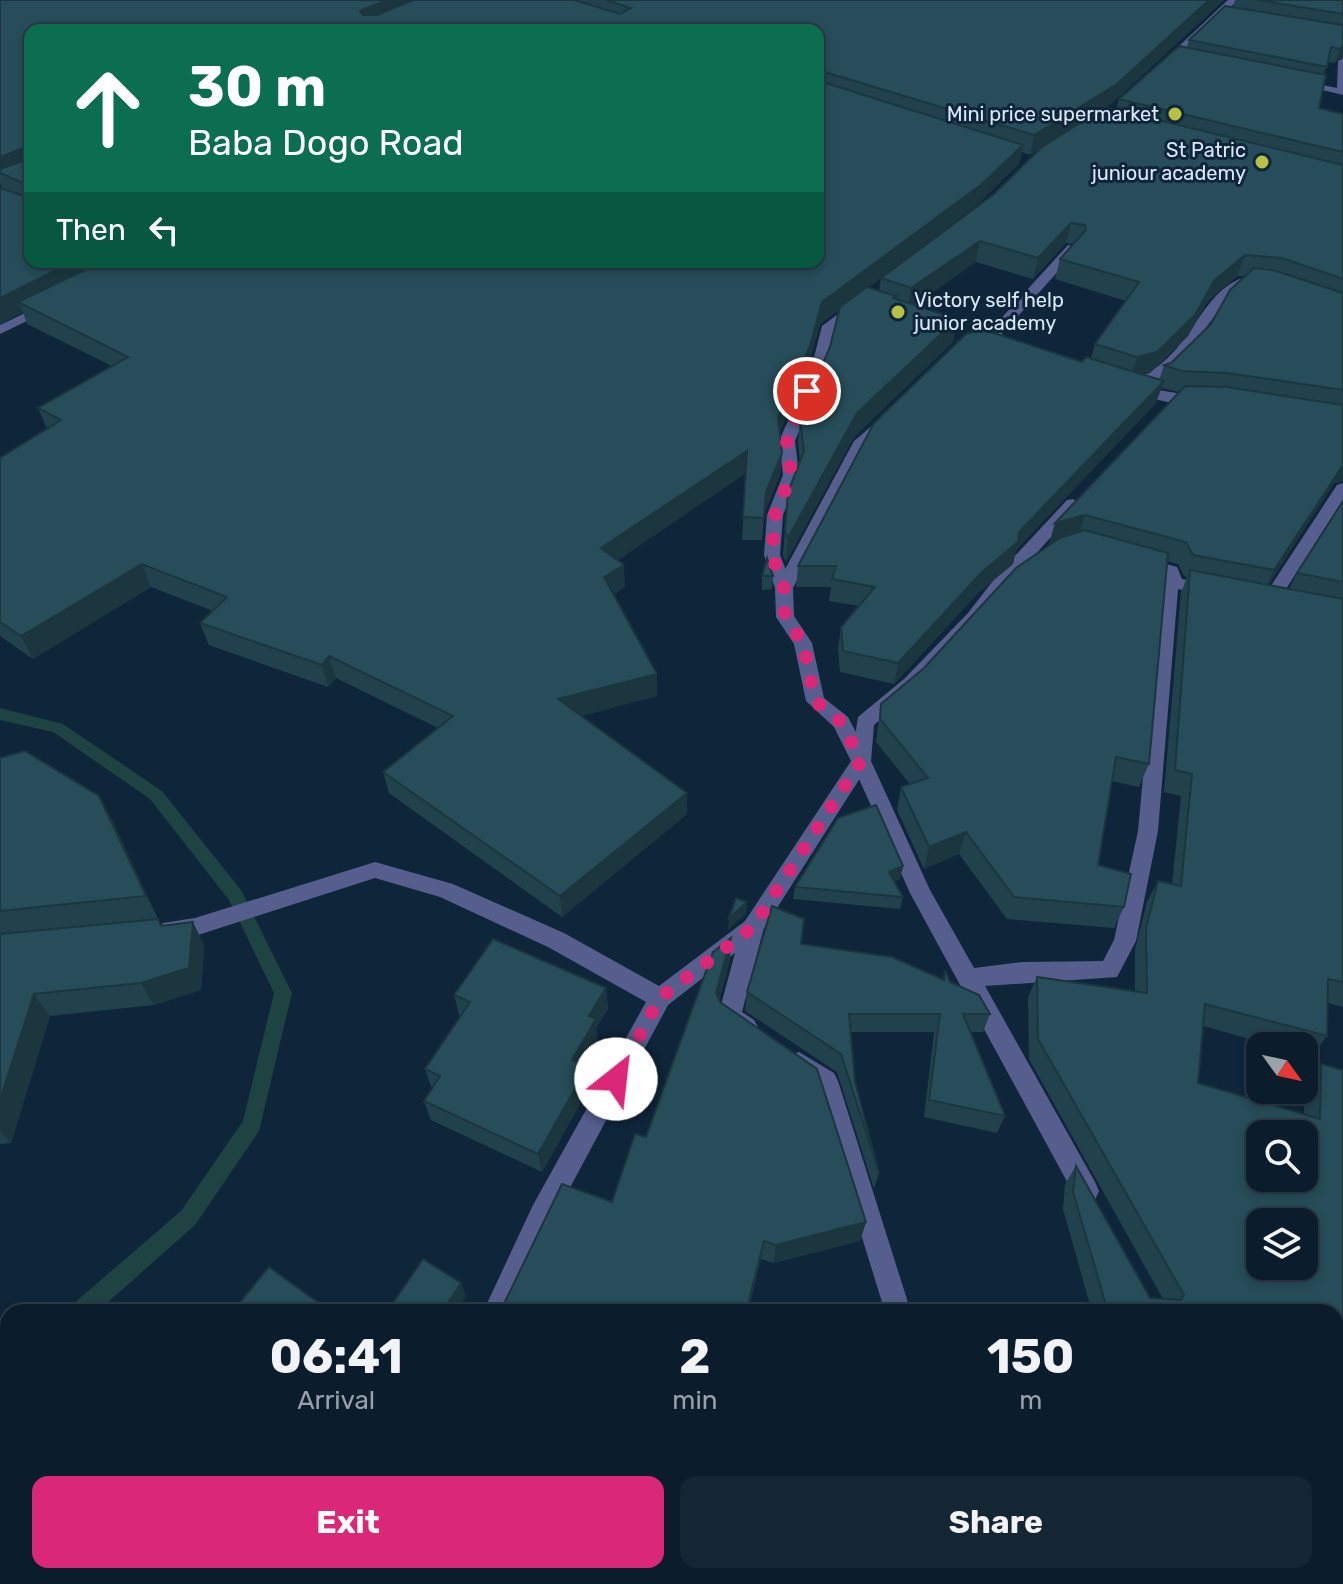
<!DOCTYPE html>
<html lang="en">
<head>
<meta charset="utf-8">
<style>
	body { margin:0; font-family:Rubik,sans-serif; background:#142534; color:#f1f3f6; height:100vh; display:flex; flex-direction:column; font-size:30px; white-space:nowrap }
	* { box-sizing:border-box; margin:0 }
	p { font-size:26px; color:#9aa1a9 }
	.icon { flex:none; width:44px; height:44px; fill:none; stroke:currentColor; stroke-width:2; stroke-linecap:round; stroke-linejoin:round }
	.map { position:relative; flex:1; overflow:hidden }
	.sheet { position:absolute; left:0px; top:1304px; width:1344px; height:280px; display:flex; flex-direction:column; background:#0b1c2c; border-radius:24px 24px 0 0; box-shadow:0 4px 12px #0003,0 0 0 2px #2b3a48 }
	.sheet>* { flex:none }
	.guide { position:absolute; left:24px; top:24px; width:800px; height:244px; border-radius:16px; box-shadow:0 4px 12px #0003,0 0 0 2px #2b3a48; background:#0b6e4f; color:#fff; overflow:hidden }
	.needle { width:52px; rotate:123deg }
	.fabs { position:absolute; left:1246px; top:1032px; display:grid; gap:16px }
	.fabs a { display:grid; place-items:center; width:72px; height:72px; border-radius:16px; background:#0b1c2c; box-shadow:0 4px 12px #0003,0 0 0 2px #2b3a48; font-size:40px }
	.pin { position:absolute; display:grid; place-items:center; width:68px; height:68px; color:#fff; margin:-34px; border:4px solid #fff; border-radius:50%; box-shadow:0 2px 8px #0007 }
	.me { position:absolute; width:88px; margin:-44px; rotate:29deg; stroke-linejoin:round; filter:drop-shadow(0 0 6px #0008) }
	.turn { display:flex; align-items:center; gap:28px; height:168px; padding:0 32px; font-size:36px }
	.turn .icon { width:104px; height:104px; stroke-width:2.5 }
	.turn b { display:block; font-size:56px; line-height:68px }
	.then { display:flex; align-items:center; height:76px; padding:0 32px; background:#0003; gap:16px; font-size:30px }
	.eta { display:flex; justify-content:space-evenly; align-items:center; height:136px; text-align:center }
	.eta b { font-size:48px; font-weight:700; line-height:56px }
	.action { display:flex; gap:16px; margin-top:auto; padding:16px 32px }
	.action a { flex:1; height:92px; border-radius:16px; background:#db2777; color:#fff; font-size:32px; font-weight:700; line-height:92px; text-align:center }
	.action a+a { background:#142534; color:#f1f3f6 }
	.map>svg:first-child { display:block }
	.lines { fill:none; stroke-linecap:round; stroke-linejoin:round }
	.stream { fill:#1e4342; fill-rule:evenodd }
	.minor { fill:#555e8c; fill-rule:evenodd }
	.tertiary { fill:#555e8c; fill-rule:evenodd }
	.wall { fill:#21424d; fill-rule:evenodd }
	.shaded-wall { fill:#1b363e }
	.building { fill:#264d59; stroke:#1b363e; stroke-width:2; fill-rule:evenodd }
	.route { stroke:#db2777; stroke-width:14; stroke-dasharray:0 25.2 }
	.poi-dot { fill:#b9c046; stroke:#0f253a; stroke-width:3 }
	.labels { text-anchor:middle; stroke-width:6; stroke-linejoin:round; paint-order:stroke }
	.far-poi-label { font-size:20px; fill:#dbe9f7; stroke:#0f253a; text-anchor:end }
</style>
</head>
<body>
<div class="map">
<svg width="1343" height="1584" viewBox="0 0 1343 1584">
	<rect width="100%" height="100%" fill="#0f253a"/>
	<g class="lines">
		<g class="stream">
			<polygon points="0,708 63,724 162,791 241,890 292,993 259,1131 195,1225 97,1312 70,1312 73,1304 181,1211 243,1121 274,993 229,900 150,799 53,732 0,720"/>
			<polygon points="8,1350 8,1374 0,1377 0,1353"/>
		</g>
		<g class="minor">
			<polygon points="1343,58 1343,95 1294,83 1299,80 1337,88 1338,61"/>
			<polygon points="1068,245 1079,248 993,344 966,348 966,342 983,338"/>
			<path d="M1242,278L1254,283C1244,290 1234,295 1224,305C1195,336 1185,373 1140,387L1201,397V403H1172L1128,393V382C1192,361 1195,296 1242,278Z"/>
			<polygon points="44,304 56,307 0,334 0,325"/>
			<polygon points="887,413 894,417 869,443 793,588 790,592 778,592 775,588 854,441"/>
			<polygon points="1343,483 1343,500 1277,603 1265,603 1262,599 1265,595 1337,485"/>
			<polygon points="1073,499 1081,504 1023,568 1027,572 1024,576 997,596 980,621 918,689 874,725 871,761 930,890 974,968 1023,962 1103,961 1114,940 1138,831 1162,574 1135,566 1133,562 1141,557 1177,567 1182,579 1216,586 1219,590 1210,596 1178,589 1158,831 1136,941 1117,977 985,986 1095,1182 1099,1191 1095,1200 1086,1203 1077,1200 910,893 851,761 858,717 904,679 968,613 999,573 1067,500"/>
			<path d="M375,862L453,884L564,933L659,986L745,921L753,918L761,921L764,927L742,1012L754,1020L758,1027L754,1034L746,1037C735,1033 723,1027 718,1016L735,953L668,1005L551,1223L510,1312H483L533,1205L646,1002L548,947L440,897L375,878L195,936L171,938L163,935L160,929L163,923L195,918Z"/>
			<polygon points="799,1052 834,1073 838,1081 911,1312 885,1312 816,1088 791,1071 787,1063 791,1055"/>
			<polygon points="355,1576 386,1576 383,1584 352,1584"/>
		</g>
		<g class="tertiary">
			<polygon points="1228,0 1238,0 1169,67 1161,67 1161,63"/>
			<polygon points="853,303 865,306 835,328 825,369 795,441 799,475 783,515 780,555 793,588 794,616 812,643 824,698 848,717 871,761 761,933 753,936 745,933 742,927 745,921 851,761 834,727 806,701 794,644 776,617 775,588 764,555 767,515 783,475 779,441 811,369 822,326"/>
		</g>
	</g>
	<g class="wall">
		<path d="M0,0H1224L1112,103L1085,120L1116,110L1119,99L1187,47L1189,40L1233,7L1235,0H1343V56L1335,63L1328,62L1324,74L1319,108L1343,114V481L1334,483L1268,585L1289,589L1297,573L1343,501V1007L1328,1003L1327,1036L1312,1056L1304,1054V1046H1275L1203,1026L1198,1083L1304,1114L1305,1083L1321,1064L1343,1070V1490L1336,1488V1312H1092L1063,1209L1065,1184L1076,1166L1150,1298L1163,1299L1029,1059L1028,997L1037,977L1135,991V949L1147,902L1158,881L1172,884L1181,796L1164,792L1181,593L1187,577L1184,576L1178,564L1167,561L1149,764L1139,787L1112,781L1098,865L1124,907L1114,928L1007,919L959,854L924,869L897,810L901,787L910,784L876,742L881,704L924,668L1049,545L1055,523L1179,392L1161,388L1156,403L1016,550L1013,564L978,593L894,684L840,672L838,649L841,627L859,606L829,601L831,587H796L798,566L1082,362L1091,358L1095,344L1126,301L1055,279L1060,259L1073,244L1066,243L1033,279L976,262L914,305L953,342L854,437L786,562L783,555L788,492L800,461L798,441L800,418L830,347L840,309L820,324L808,368L779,433L782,453L780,475L764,514L762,540H742L746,473L618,560L625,587L614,594L657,674V696L581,716L687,814L562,917L389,793L383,772L438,728L336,678L328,687L209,645L200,623L213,611L151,587L33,659L0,636V458L47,429L38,408L112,366L27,324L23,312L0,324L2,189L0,183ZM818,30V262H30ZM1041,148L994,194L881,278L879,291L868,288L978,204L1019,164L1022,152L1030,155ZM1237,276H1245L1211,324L1171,363L1164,365L1159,380L1143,375L1150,373L1188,336L1207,302Z"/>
		<polygon points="762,576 773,576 772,589 762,590"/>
		<polygon points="0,758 99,796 112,820 158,919 115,923 161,926 204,945 201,990 154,1005 50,1016 11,1143 0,1144"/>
		<polygon points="903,866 900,879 894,881 903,897 900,909 793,899 795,887"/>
		<polygon points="801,944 943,979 945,970 950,982 990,1014 983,1032 971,1032 1005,1116 997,1133 924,1117 934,1032 851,1032 855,1082 879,1173 874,1189 837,1072 745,1011 747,992"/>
		<polygon points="730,961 719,1001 866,1222 860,1241 773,1263 761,1259 748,1312 500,1312 612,1202 646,1137"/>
		<polygon points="606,988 608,1009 596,1028 597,1039 583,1064 588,1066 590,1086 542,1172 431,1120 424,1101 432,1089 425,1069 461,1016 459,1015 454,995"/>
		<polygon points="771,1576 1034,1576 1035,1578 1058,1578 1058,1576 1153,1576 1152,1584 769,1584"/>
	</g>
	<g class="shaded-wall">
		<polygon points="387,0 433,0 363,29 360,11"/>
		<polygon points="1209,0 1224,0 1112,103 1030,155 1034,135"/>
		<polygon points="1343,46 1343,56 1335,63 1340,49"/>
		<polygon points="1023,145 1019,164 978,204 820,324 808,368 776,440 778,418 822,302"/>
		<polygon points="24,148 30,163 0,173 0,157"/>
		<polygon points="1071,223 1066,243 1033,279 1038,258"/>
		<polygon points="980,241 976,262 908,309 911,288"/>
		<polygon points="1245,255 1237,276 1207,302 1188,336 1150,373 1130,378 1137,357 1214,281"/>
		<polygon points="72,262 121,262 18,302 23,312 0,324 0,298"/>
		<polygon points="957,319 953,342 854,437 786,562 788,538 857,413"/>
		<polygon points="1164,381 1156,403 1016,550 1013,564 978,593 894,684 898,663 1019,532"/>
		<polygon points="747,451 746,473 602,571 601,548"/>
		<polygon points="782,453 780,475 764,514 762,540 766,492"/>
		<polygon points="1343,465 1343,481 1334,483 1264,592 1274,570"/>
		<polygon points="1085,515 1078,537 1049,545 1055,523"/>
		<polygon points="142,564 151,587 33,659 21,636"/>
		<polygon points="624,565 625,587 606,599 604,577"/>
		<polygon points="329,656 336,678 328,687 322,665"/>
		<polygon points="657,674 657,696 560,721 558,699"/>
		<polygon points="687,793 687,814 562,917 560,896"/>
		<polygon points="99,796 112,820 158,919 146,896"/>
		<polygon points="966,832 959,854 924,869 929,847"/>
		<polygon points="903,866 900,879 886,885 889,872"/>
		<polygon points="747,902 746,914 728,930 729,918"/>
		<polygon points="193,922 204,945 201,990 154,1005 141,983"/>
		<polygon points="731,938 730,961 715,1015 716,993"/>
		<polygon points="606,988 608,1009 596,1028 597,1039 575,1079 572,1060 589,1016"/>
		<polygon points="34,994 50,1016 11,1143 0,1132 0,1100"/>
		<polygon points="588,1066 590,1086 542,1172 538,1154"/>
		<polygon points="866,1222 860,1241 773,1263 776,1245"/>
		<polygon points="764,1241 761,1259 748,1312 746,1312"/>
		<polygon points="461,1283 466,1296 456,1312 442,1312"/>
		<polygon points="280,1576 303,1576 298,1584 275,1584"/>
	</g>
	<g class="building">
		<polygon points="0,0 387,0 360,11 363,15 377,15 413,0 574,0 620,14 631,8 606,0 1209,0 1117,84 1034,135 818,70 818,30 30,30 30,262 72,262 0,298 0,188 24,196 23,183 0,173 0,169 25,160 24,148 0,157"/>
		<polygon points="1258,0 1343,0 1343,14"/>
		<polygon points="1225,6 1343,25 1343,46 1340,49 1331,47 1327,67 1189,40"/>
		<polygon points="1179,46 1326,75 1319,108 1343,114 1343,152 1119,99"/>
		<polygon points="818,72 819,81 1023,145 982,184 822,302 810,346 778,418 782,453 766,492 764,518 743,517 747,451 601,548 624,565 604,577 657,674 558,699 687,793 560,896 383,772 453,716 329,656 322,665 200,623 227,597 142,564 21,636 0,622 0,458 61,420 38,408 128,357 18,302 101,262 818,262"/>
		<polygon points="1105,107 1343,165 1343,279 1282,258 1245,255 1214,281 1195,315 1157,352 1137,357 1095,344 1139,282 1060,259 1086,230 1085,225 1071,223 1038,258 980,241 911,288 881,278 994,194 1042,147"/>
		<polygon points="1254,268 1273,270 1343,293 1343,390 1227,373 1181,371 1164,365 1171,363 1211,324 1230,290"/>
		<polygon points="867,287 896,296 893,298 957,319 857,413 788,538 785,531 788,492 804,451 800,418 830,347 840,307"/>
		<polygon points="982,329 1082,362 1086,357 1164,381 1019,532 1018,542 983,571 898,663 843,651 841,627 875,587 832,579 836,566 798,566 874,423 966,334"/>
		<polygon points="1185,386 1227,387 1343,405 1343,465 1274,570 1193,555 1186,542 1085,515 1055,523"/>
		<polygon points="1343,501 1343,582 1297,573"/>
		<polygon points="1084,530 1168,553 1149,764 1116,757 1098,865 1131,874 1124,907 1014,897 966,832 929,847 901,787 928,778 880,719 881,704 924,668 1016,568 1060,538"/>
		<polygon points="767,558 773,576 762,576"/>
		<path d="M1190,570L1343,599V982L1328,979L1327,1036L1205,1004L1198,1083L1320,1119L1321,1064L1343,1070V1472L1336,1470V1312H1108L1073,1192L1076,1166L1150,1298L1181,1300L1184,1295L1038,1039L1037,977L1147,993L1146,928L1158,881L1181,886L1192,774L1175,770ZM1260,1134H1304V1178H1260ZM1260,1222H1304V1266H1260Z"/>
		<polygon points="25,751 99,796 146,896 0,911 0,758"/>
		<polygon points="876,805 903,866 889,872 903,897 795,887 838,818"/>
		<polygon points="736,898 747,902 729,918"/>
		<polygon points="772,906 804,919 801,944 892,957 944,980 945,970 950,982 979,995 990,1014 963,1014 1005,1116 929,1100 940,1014 849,1014 855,1082 879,1173 841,1054 747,992"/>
		<polygon points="158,919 161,926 193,922 189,968 141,983 34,994 0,1100 0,934"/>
		<polygon points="731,938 716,993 720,1002 817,1069 866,1222 776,1245 764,1241 746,1312 500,1312 562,1184 612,1202 635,1134 646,1137 713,952"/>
		<polygon points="493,939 606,988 589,1016 596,1019 572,1060 588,1066 538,1154 424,1101 440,1076 425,1069 470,1002 454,995"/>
		<polygon points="423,1259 461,1283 442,1312 387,1312"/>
		<polygon points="269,1267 331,1312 232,1312"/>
		<polygon points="13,1576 280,1576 275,1584 6,1584"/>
		<polygon points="506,1576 687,1576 685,1584 503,1584"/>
		<polygon points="772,1576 1034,1576 1035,1578 1072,1578 1073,1576 1153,1576 1152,1584 771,1584"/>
	</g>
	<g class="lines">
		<polyline class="route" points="616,1079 660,998 753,927 861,761 841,722 815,701 803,643 785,617 784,588 772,555 775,515 791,475 787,441 807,391"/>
	</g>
	<g class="poi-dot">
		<circle cx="1175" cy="114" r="8"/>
		<circle cx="1262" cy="162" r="8"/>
		<circle cx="898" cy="312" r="8"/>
	</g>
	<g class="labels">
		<g class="far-poi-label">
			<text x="1159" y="121">Mini price supermarket</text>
			<text x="1246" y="157">St Patric<tspan x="1246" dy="23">juniour academy</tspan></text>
			<text x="914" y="307" text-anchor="start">Victory self help<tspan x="914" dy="23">junior academy</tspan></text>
		</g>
	</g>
</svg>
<div class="fabs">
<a><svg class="needle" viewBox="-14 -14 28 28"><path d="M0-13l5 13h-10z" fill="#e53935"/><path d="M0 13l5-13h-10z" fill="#9aa1a9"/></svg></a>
<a><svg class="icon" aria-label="search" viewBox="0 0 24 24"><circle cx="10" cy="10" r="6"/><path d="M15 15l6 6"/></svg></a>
<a><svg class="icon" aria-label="layers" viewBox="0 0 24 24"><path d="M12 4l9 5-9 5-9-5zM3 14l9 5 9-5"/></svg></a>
</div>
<div class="pin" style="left:807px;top:391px;background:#d93025"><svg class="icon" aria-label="arrive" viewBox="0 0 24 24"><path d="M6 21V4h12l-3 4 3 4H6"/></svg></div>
<svg class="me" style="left:616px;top:1079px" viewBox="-20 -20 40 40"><circle r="19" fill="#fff"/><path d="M0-13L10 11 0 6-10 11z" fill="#db2777"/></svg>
<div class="guide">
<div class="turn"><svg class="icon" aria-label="ahead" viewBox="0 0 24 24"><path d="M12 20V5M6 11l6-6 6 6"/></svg><div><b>30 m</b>Baba Dogo Road</div></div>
<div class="then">Then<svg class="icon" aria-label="left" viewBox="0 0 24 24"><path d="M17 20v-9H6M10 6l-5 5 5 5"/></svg></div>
</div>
<section class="sheet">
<div class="eta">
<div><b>06:41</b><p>Arrival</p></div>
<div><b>2</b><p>min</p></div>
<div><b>150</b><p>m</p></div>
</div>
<div class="action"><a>Exit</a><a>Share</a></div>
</section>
</div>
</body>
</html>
